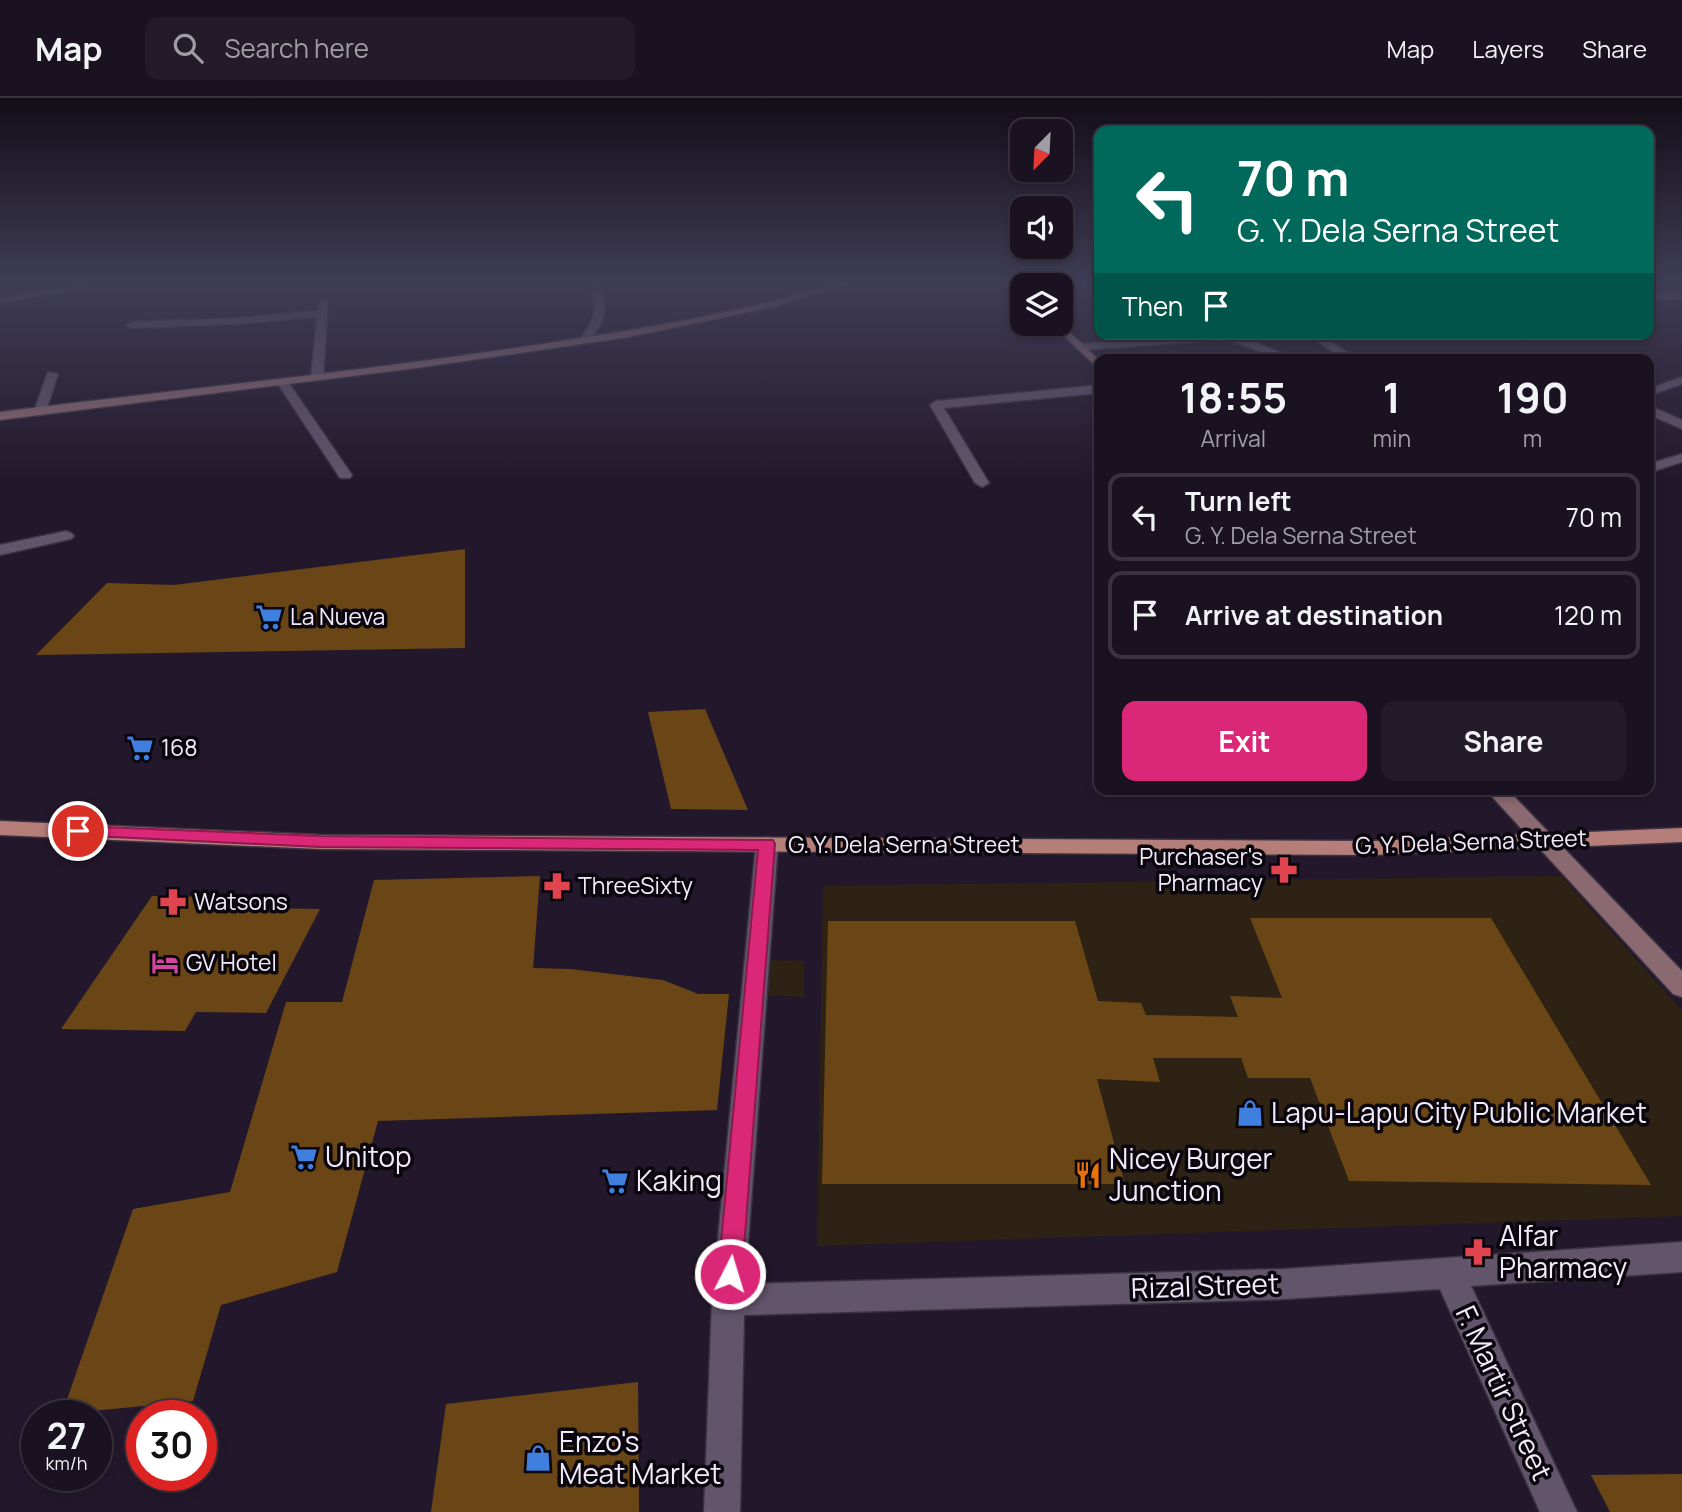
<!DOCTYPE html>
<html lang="en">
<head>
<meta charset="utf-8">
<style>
	body { margin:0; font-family:Manrope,sans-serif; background:#231b29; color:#f1f3f6; height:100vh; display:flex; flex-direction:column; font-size:26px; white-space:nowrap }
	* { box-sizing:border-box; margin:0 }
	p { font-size:23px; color:#9f9ea5 }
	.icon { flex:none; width:38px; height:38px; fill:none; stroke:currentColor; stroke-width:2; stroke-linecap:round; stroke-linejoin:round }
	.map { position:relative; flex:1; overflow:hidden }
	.side { position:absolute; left:1094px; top:256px; width:560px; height:441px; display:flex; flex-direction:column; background:#1a1220; border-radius:14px; box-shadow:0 4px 10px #0003,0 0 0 2px #38323e }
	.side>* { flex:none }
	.guide { position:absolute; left:1094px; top:28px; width:560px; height:214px; border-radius:14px; box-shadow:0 4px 10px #0003,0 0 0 2px #38323e; background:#00695c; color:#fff; overflow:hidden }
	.needle { width:46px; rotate:204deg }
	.fabs { position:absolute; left:1010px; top:21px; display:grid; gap:14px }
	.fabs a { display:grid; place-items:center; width:63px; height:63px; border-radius:14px; background:#1a1220; box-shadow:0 4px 10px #0003,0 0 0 2px #38323e; font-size:35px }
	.speed { position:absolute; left:21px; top:1302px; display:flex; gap:14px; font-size:35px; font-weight:700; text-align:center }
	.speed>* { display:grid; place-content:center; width:91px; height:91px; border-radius:50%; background:#1a1220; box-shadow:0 4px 10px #0003,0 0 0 2px #38323e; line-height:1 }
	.speed small { font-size:18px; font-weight:400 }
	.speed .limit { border:10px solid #d22; background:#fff; color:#111 }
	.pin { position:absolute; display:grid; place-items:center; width:60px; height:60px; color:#fff; margin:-30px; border:4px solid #fff; border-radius:50%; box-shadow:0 2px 7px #0007 }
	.me { position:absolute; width:77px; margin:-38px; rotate:5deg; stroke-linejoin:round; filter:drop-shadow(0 0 5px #0008) }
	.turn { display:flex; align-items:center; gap:24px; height:147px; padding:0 28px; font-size:32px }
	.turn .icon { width:91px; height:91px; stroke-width:2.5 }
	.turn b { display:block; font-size:49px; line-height:60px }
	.then { display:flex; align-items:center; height:66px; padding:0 28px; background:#0003; gap:14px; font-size:26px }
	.eta { display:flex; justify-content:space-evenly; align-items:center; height:119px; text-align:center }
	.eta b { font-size:42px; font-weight:700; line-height:49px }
	.action { display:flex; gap:14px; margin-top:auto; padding:14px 28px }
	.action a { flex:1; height:80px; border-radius:14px; background:#db2777; color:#fff; font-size:28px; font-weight:700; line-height:80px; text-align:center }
	.action a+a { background:#231b29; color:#f1f3f6 }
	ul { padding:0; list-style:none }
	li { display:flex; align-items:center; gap:21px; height:88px; margin:0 14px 10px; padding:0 14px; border:4px solid #38323e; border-radius:14px }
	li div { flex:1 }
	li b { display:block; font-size:26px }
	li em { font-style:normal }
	header { display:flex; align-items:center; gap:42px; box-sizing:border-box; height:98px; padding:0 35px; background:#1a1220; border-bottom:2px solid #38323e }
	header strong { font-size:33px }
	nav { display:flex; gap:38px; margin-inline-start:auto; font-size:24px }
	.search { width:490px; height:63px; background:#231b29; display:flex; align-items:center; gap:18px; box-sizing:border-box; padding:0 24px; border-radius:14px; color:#9f9ea5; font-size:26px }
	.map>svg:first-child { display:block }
	.commercial { fill:#2e2214 }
	.building { fill:#6a4616 }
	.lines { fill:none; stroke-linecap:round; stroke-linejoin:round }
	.street-casing { stroke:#3b3241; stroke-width:3 }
	.secondary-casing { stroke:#3b3241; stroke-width:3 }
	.primary-casing { stroke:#3b3241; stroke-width:3 }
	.street { fill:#61546b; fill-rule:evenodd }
	.secondary { fill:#8b6971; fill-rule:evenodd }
	.primary { fill:#b67e78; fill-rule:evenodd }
	.route { fill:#db2777; stroke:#8e194d; stroke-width:2 }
	.labels { text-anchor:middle; stroke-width:7; stroke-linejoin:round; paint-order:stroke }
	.poi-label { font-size:23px; fill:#f3ebf9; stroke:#0a060d; text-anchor:start }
	.street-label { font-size:23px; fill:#f3ebf9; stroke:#0a060d }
	.near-poi-label { font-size:28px; fill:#f3ebf9; stroke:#0a060d; text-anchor:start }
	.near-street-label { font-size:28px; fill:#f3ebf9; stroke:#0a060d }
</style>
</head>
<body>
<header>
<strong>Map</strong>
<div class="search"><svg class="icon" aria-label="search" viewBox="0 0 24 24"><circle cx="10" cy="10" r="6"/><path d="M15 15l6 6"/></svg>Search here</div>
<nav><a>Map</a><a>Layers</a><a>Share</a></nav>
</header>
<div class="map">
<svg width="1682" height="1414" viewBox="0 0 1682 1414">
	<rect width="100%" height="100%" fill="#23182b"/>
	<g class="commercial">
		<polygon points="1561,778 1682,912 1682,1118 817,1148 823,788"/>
		<polygon points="765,862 804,863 804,899 764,897"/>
	</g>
	<g class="building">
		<polygon points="465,451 465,550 36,557 107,485 174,487"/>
		<polygon points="705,611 748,712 671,711 648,614"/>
		<polygon points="540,778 533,870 570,871 663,882 698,896 729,896 717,1012 378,1023 337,1174 221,1207 193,1303 62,1316 133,1111 230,1094 286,904 342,904 374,782"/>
		<polygon points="152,798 262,799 256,810 320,811 266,915 196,914 185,933 61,931"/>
		<polygon points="1250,820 1491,820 1651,1087 1349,1083 1310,980 1248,980 1241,960 1153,960 1160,984 1097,981 1125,1086 822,1086 828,823 1075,823 1098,903 1141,905 1146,917 1238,919 1230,898 1282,900"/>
		<polygon points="638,1284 639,1414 431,1414 446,1306"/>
		<polygon points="1682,1376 1682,1414 1610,1414 1591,1377"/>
	</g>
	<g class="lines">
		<defs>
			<g id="street">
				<polygon points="94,185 106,187 0,205 0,199"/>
				<path d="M589,185H599C608,215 606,220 588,245L584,246L579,243C596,218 598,214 589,185Z"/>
				<polygon points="1682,195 1682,201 1648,202 1648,196"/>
				<polygon points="320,202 328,204 323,279 317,282 311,279 317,219 238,226 131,230 126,227 131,224 238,220 317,213"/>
				<path d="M1215,236L1240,239L1303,236L1298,239L1253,243L1294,261C1268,261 1247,245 1221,242L1080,252L1075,249L1080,246Z"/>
				<polygon points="1306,236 1319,236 1357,261 1344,261"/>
				<polygon points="48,274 58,276 46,313 40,317 34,313"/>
				<polygon points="1682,279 1682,286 1648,298 1648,291"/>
				<polygon points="278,281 286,281 352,377 350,380 340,380 276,283"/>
				<polygon points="1099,287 1099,295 944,310 989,385 982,389 975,385 930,307 936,303"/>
				<polygon points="1648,307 1682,322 1682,331 1648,316"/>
				<polygon points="1682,356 1682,364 1648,375 1648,366"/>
				<polygon points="66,433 71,435 74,438 71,441 0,457 0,447"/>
				<polygon points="767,739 775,741 778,746 745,1186 1285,1171 1682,1144 1682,1174 1471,1188 1577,1414 1540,1414 1440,1191 1285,1201 744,1217 740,1414 704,1414 712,1202 756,746 759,741"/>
			</g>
			<g id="secondary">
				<path d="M834,185H849L773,209L629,239L417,270L0,322V314C174,292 348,275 522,249C627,233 732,218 834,185Z"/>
				<polygon points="1011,185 1021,185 1022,195"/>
				<polygon points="1060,225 1099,262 1099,271 1051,226"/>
				<polygon points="1485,691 1507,691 1682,873 1682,899 1673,896"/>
			</g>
			<polygon id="primary" points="0,723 320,737 1373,743 1682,730 1682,744 1373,757 320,751 0,737"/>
		</defs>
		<use href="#street" class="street-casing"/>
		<use href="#secondary" class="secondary-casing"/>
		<use href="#primary" class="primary-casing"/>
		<use href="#street" class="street"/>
		<use href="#secondary" class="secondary"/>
		<use href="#primary" class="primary"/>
	</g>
	<linearGradient id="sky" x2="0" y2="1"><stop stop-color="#130d18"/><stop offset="0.48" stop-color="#3f3d55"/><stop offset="1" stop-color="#3f3d55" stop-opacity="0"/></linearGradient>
	<rect width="1682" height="383" fill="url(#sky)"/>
	<polygon class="route" points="78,728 320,738 773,742 775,746 742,1176 739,1184 730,1187 722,1184 718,1176 758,752 320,749 72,737 70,733"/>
	<defs>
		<symbol id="supermarket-bare" viewBox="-9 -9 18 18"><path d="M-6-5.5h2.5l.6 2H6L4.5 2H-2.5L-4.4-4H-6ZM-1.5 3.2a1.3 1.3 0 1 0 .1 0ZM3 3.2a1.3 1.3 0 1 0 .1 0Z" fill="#3f7fe0" stroke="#0a060d" stroke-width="2.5" paint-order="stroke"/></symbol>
		<symbol id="pharmacy-bare" viewBox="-9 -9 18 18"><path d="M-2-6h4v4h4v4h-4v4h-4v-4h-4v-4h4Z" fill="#e0444e" stroke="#0a060d" stroke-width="2.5" paint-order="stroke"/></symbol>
		<symbol id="hotel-bare" viewBox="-9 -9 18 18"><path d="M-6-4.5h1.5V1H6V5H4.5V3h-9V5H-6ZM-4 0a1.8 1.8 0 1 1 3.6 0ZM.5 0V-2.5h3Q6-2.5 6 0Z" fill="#d1479c" stroke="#0a060d" stroke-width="2.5" paint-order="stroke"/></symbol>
		<symbol id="shop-bare" viewBox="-9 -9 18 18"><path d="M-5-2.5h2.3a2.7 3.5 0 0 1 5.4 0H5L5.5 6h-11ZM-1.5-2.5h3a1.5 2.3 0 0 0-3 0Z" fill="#3f7fe0" stroke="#0a060d" stroke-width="2.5" paint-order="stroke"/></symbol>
		<symbol id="restaurant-bare" viewBox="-9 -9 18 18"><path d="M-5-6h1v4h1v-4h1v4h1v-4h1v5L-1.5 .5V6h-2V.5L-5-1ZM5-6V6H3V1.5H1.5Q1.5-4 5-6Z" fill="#e8710a" stroke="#0a060d" stroke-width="2.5" paint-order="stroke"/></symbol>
	</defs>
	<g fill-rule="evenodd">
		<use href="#supermarket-bare" x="250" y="500" width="38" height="38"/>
		<use href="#supermarket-bare" x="121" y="631" width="38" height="38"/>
		<use href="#pharmacy-bare" x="1265" y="753" width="38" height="38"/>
		<use href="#pharmacy-bare" x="538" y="769" width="38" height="38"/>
		<use href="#pharmacy-bare" x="154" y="785" width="38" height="38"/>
		<use href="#hotel-bare" x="146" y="846" width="38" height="38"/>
		<use href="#shop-bare" x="1231" y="996" width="38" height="38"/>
		<use href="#supermarket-bare" x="285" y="1040" width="38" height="38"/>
		<use href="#restaurant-bare" x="1069" y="1058" width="38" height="38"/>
		<use href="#supermarket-bare" x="596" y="1064" width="38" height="38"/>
		<use href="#pharmacy-bare" x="1459" y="1135" width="38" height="38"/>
		<use href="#shop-bare" x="519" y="1341" width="38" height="38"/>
	</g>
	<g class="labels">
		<g class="poi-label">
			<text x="290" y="527">La Nueva</text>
			<text x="161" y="658">168</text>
			<text x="1263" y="767" text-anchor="end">Purchaser's<tspan x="1263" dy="26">Pharmacy</tspan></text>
			<text x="578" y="796">ThreeSixty</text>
			<text x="194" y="812">Watsons</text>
			<text x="186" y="873">GV Hotel</text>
		</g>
		<g class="street-label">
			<text transform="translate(1471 744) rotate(-2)" y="8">G. Y. Dela Serna Street</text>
			<text x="904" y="755">G. Y. Dela Serna Street</text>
		</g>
		<g class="near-poi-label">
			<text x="1271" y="1025">Lapu-Lapu City Public Market</text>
			<text x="325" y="1069">Unitop</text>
			<text x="1109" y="1071">Nicey Burger<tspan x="1109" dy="32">Junction</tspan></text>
			<text x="636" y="1093">Kaking</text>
			<text x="1499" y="1148">Alfar<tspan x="1499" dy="32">Pharmacy</tspan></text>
			<text x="559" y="1354">Enzo's<tspan x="559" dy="32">Meat Market</tspan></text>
		</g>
		<g class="near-street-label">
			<text transform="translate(1205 1188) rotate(-2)" y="10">Rizal Street</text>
			<text transform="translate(1504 1295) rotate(65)" y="10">F. Martir Street</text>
		</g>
	</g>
</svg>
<div class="fabs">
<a><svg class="needle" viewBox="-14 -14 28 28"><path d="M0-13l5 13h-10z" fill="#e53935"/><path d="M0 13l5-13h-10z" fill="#9f9ea5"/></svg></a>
<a><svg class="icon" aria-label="sound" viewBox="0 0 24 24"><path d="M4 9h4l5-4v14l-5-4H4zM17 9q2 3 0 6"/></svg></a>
<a><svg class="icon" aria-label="layers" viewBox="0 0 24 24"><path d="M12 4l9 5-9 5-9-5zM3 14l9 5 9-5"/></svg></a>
</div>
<div class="speed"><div>27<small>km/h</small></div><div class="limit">30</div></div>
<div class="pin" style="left:78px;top:733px;background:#d93025"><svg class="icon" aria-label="arrive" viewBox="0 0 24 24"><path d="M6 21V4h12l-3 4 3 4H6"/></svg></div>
<svg class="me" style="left:730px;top:1176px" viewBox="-20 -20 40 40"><circle r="17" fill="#db2777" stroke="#fff" stroke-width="3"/><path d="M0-11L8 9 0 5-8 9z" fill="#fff"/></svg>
<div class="guide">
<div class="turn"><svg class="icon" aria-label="left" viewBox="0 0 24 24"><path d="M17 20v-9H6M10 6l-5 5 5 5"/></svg><div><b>70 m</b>G. Y. Dela Serna Street</div></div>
<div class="then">Then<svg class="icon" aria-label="arrive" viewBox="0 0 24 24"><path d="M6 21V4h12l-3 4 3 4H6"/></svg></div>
</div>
<section class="side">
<div class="eta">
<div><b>18:55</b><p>Arrival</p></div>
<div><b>1</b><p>min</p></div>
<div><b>190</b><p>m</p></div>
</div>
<ul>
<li><svg class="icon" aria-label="left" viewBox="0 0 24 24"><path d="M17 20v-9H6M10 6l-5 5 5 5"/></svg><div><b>Turn left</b><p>G. Y. Dela Serna Street</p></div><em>70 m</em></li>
<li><svg class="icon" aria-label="arrive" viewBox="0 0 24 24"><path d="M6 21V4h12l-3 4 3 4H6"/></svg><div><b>Arrive at destination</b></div><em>120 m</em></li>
</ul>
<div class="action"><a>Exit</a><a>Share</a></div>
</section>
</div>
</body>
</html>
